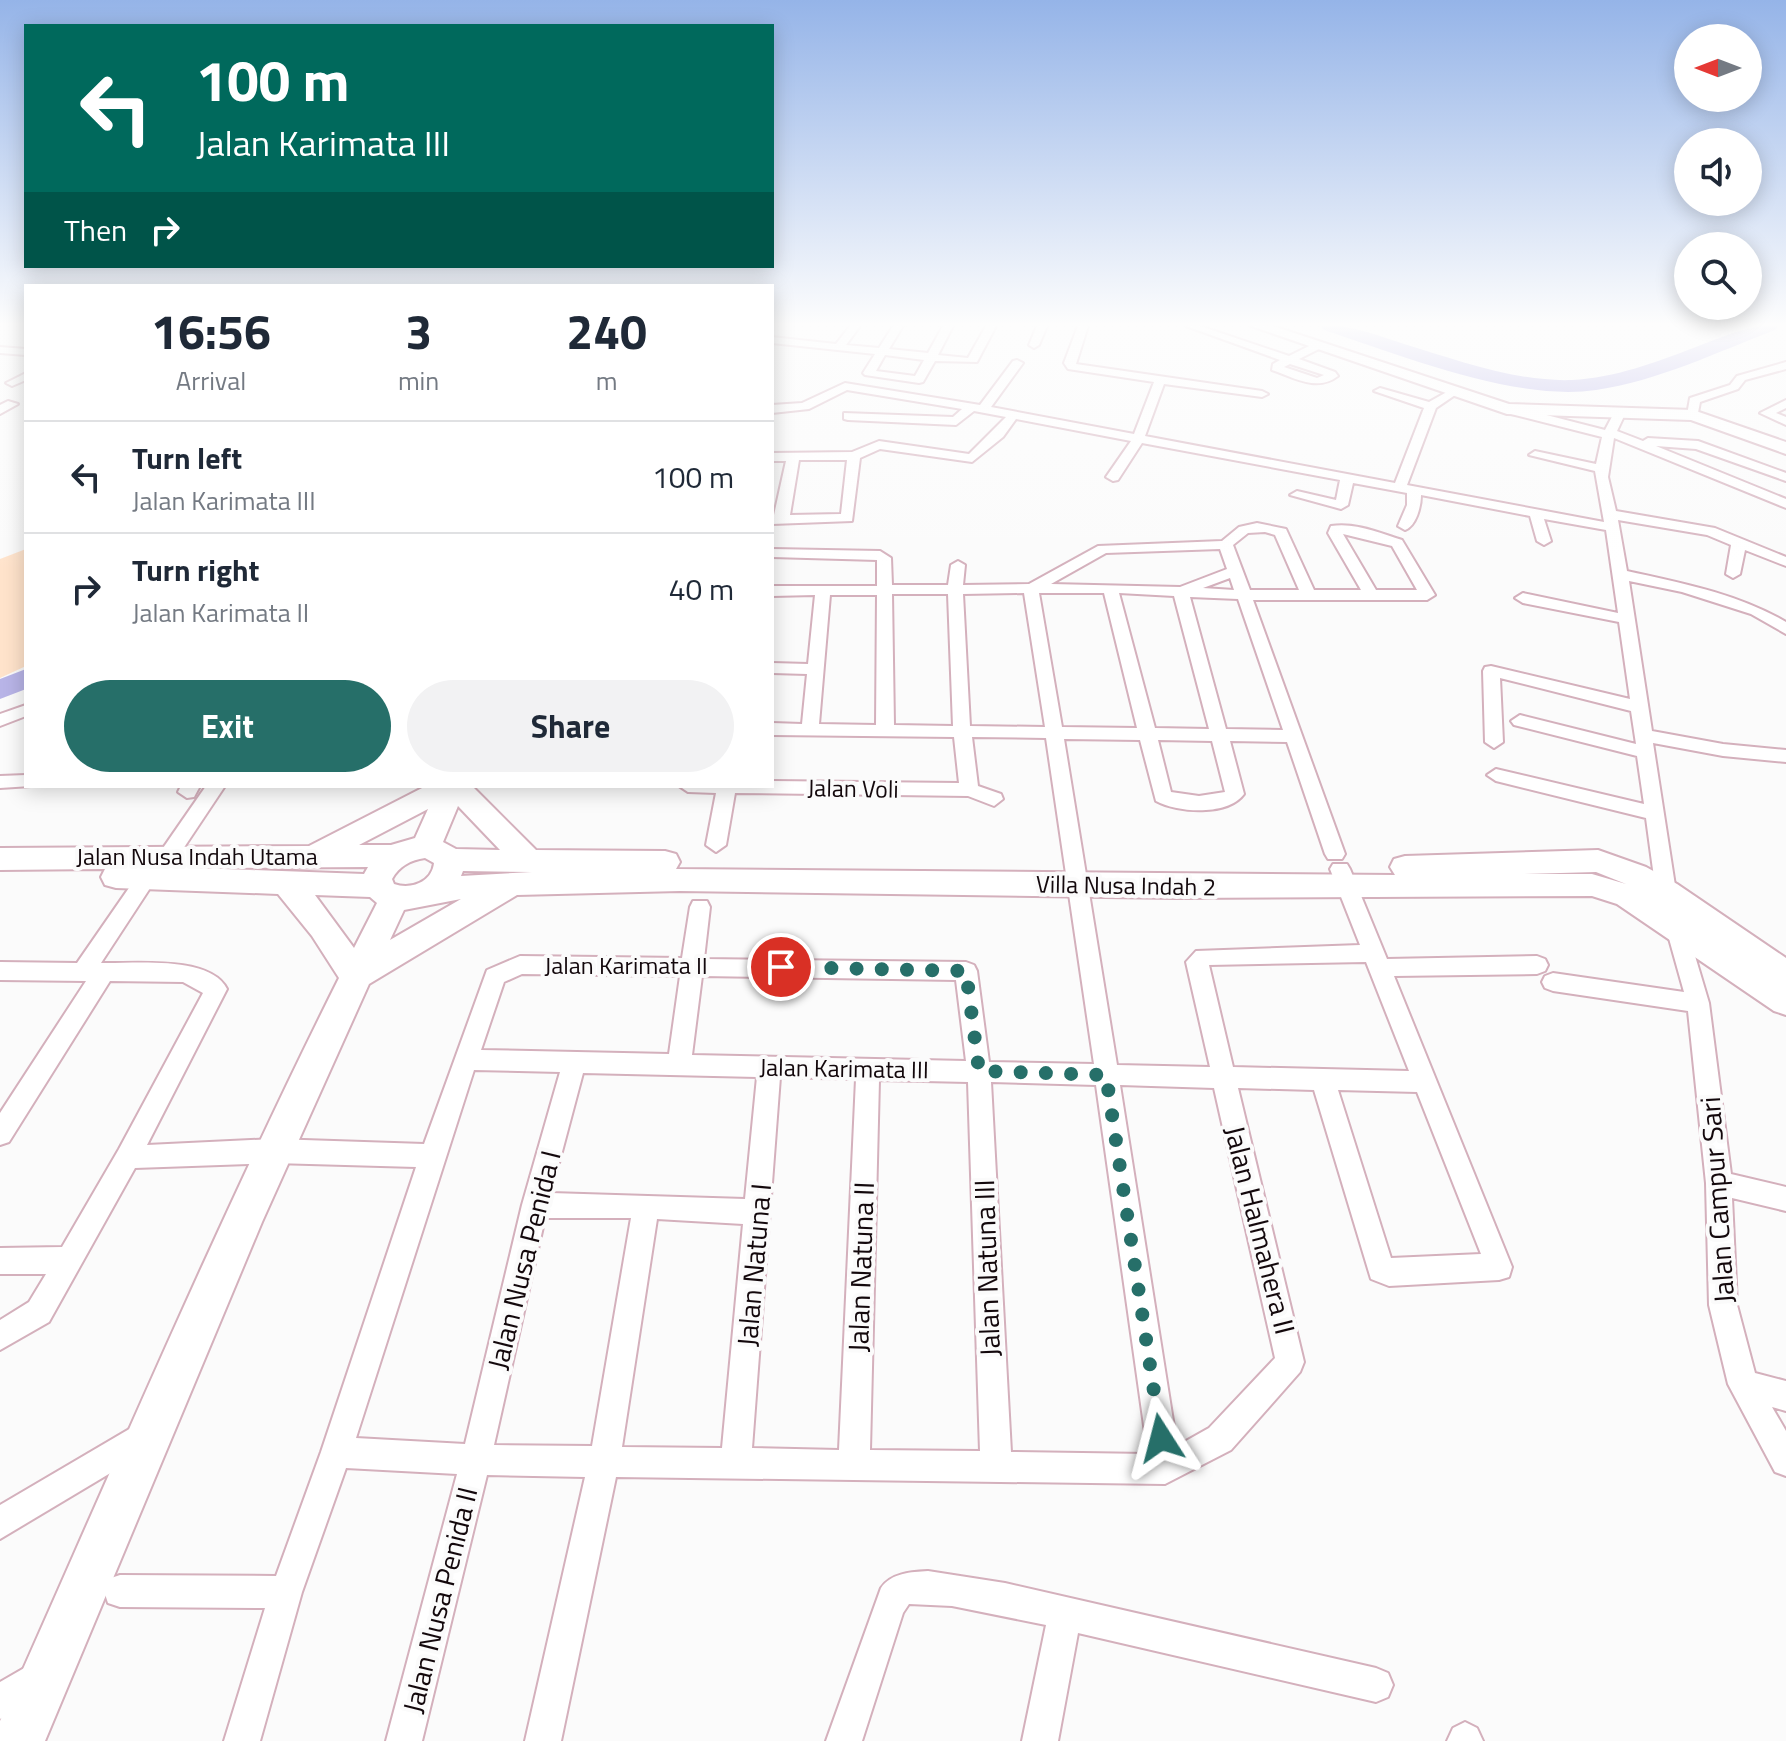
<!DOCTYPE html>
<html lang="en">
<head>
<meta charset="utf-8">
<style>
	body { margin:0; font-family:"Titillium Web",sans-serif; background:#f2f2f3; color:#1f2937; height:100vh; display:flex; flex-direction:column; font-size:30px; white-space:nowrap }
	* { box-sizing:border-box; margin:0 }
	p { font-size:26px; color:#747a83 }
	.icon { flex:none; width:44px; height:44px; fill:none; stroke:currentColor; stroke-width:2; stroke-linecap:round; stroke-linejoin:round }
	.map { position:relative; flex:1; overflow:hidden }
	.side { position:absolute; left:24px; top:284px; width:750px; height:504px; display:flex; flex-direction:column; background:#fff; border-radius:0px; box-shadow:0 4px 20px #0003 }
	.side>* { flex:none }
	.hud { position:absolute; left:24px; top:24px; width:750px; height:244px; border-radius:0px; box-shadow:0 4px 20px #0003; background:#00695c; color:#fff; overflow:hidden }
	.needle { width:52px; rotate:270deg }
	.buttons { position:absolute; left:1674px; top:24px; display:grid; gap:16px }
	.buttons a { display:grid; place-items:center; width:88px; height:88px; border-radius:50%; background:#fff; box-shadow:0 4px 20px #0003; font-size:40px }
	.pin { position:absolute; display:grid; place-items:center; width:68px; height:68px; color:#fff; margin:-34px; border:4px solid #fff; border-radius:50%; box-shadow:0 2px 8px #0007 }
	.me { position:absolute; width:88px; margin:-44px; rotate:351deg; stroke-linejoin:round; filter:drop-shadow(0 0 6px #0008) }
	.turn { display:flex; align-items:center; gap:28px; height:168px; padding:0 40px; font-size:36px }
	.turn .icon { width:104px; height:104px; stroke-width:2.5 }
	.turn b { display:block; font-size:56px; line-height:68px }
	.then { display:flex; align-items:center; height:76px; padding:0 40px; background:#0003; gap:16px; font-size:30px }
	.eta { display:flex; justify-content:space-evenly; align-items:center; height:136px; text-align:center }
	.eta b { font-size:48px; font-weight:700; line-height:56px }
	.primary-button { display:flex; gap:16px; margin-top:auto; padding:16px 40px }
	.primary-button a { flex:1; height:92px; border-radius:48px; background:#266f69; color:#fff; font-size:32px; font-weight:700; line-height:92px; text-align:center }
	.primary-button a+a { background:#f2f2f3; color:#1f2937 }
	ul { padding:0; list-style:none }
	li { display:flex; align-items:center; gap:24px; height:112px; padding:0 40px; border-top:2px solid #e0e1e3 }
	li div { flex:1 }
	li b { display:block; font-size:30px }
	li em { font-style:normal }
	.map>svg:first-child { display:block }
	.green { fill:#ffe3cb }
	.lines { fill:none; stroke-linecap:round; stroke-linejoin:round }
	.river { fill:#b8b4e7; fill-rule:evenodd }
	.street-casing { stroke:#d4b0bc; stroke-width:4 }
	.secondary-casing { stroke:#d4b0bc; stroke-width:4 }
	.street { fill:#fff; fill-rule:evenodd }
	.secondary { fill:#fff; fill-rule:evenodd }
	.route { stroke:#266f69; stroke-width:14; stroke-dasharray:0 25.2 }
	.labels { text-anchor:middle; stroke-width:8; stroke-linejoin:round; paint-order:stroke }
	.street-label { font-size:24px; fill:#13080c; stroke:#fbfbfb }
	.near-street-label { font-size:28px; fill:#13080c; stroke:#fbfbfb }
</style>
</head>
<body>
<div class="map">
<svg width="1786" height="1741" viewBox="0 0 1786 1741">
	<rect width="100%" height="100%" fill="#fbfbfb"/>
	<polygon class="green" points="26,549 26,666 0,678 0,559"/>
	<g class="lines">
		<g class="river">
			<path d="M1321,326C1350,324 1376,335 1404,344C1457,360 1516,382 1572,380C1615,378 1656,362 1696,347C1723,337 1749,324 1778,326L1775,330C1717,352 1658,381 1596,390C1515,402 1401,355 1324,330Z"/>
			<polygon points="26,669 26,689 0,699 0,679"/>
		</g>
		<defs>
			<g id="street">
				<path d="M850,326H860L846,345L879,348L893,326H903L889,349L928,353L943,326H953L938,355L968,358L986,326H996L977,362L935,361L923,382L919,383L865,375L863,373L875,354L772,343V337L836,344ZM885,355L924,360L915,376L876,371Z"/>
				<polygon points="1037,326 1047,326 1039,345 1034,348 1029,345"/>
				<path d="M1078,326H1088L1076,364L1262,391L1268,394L1262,397L1164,384L1145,436L1395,483L1424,408L1374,391L1380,388L1429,402L1454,388L1460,391L1458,393L1436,408L1407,485L1604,522L1595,471L1529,455L1535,451L1596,464L1602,437L1503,412V406L1507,405L1605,430L1615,411L1619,410L1625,414L1617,431L1643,441L1648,438L1698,441L1786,473V481L1696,449L1656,446L1786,499V508L1614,438L1608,477L1616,511L1715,528L1786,557V566L1745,550L1740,574L1733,578L1726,574L1731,545L1707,535L1618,520L1627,571C1682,583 1738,594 1786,622V634L1751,614L1682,592L1629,581L1652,731L1723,744L1786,750V762L1723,756L1653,743L1676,892L1709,1003L1731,1174L1786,1187V1211L1732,1198L1737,1305L1755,1373L1786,1381V1411L1772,1407L1786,1431V1476L1775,1472L1728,1384L1709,1305L1706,1183L1688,1011L1553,991L1545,988L1542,982L1545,976L1553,973L1684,992L1656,892L1646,818L1496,781L1487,775L1496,769L1644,804L1637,756L1514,725L1511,721L1520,715L1636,744L1631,711L1500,678L1503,742L1494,748L1485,742L1483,671L1485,667L1491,666L1630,699L1619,622L1523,603L1515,598L1523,593L1618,613L1606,530L1544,519L1551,541L1544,545L1537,541L1530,516L1421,495C1421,507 1416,526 1405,530L1398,526L1407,505V493L1353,483L1348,505L1341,509L1290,495L1297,491L1336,500L1340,480L1142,443L1118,480L1113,481L1106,477L1131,441L1016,419L1003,437L972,462L880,449L860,458L852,521L772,524L786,461H772V453L852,452L879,441L969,454L1006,417L974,411L956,425L848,420L844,419V413L953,417L962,409L847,390L809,409L772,413V405L802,403L845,383L980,405L1013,361L1017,360L1023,363L991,407L1134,434L1154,382L1068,369L1064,363ZM799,460H847L841,514L790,515Z"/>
				<path d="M1186,326H1200L1289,356L1315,343H1323V347L1299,359L1335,372L1338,376C1317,392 1295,378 1272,370L1273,364L1280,360ZM1290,364L1324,375L1317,378L1284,367Z"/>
				<polygon points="0,347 26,349 26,355 0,353"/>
				<polygon points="1786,362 1786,369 1745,380 1738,389 1700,402 1697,418 1687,415 1690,398 1730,385 1737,376"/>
				<polygon points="26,373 26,380 12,386 6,383"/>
				<polygon points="1786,400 1786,408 1776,413 1786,417 1786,425 1760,413"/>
				<polygon points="8,401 18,404 0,414 0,405"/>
				<path d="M1257,523L1286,529L1314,590H1361L1328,533L1331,526C1355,522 1380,533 1402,540L1435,595L1427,600H1253L1345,854L1342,859H1328L1325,854L1287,742L1230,741L1244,794C1228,816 1178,813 1156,801L1140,740L1064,739L1117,1065L1210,1067L1186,962L1196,951L1360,945L1330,869L1333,864H1347L1350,869L1387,959L1537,956L1545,959L1548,965L1545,971L1537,974L1394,976L1512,1267L1509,1277L1499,1280L1389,1286L1371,1279L1314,1090L1238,1088L1304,1362L1300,1372L1231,1450L1165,1484L616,1477L561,1741H525L585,1477L487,1475L422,1741H386L457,1474L346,1468L302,1592L260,1741H224L265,1608L120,1607L108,1603L104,1591L108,1579L120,1575L276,1576L321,1452L416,1167L274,1163L135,1168L49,1322L0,1350V1320L29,1302L46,1274H0V1248L62,1247L119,1149L203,993L183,982L110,981L9,1142L0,1145V1113L86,981L0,980V962L77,963L140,872H154L157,877L154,882L101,963C133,964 210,955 227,989L147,1145L274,1139L424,1144L487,970L520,956L682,958L690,907L693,901H707L710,907L704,959L966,962L974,965L977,971L989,1062L1094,1064L1046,738L972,737L978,786L1001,794L1003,799L994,806L968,796L735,793L726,845L716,852L706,845L716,793L688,792L679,786H772V781L959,783L954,737L772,735V723L802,724L807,674L772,673V663L808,664L815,595L772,596V586H877V560L772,557V549L880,551L891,558L892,585H948L951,565L958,561L965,565L963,585L1029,584L1098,546L1222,541L1239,527ZM1265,532L1275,535L1299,590H1250L1233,545L1248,533ZM1343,534L1392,546L1417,590H1376ZM1220,549L1227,569L1180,587L1051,584L1106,553ZM1230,578L1234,590L1203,588ZM1024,593L1045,727L970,726L963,594ZM1039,593H1104L1137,728L1062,727ZM1119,593L1174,596L1209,729L1155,728ZM892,594H948L953,726L894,725ZM830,595H877L876,725L819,724ZM1190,597L1238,599L1283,730L1226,729ZM1158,740L1212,741L1225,792L1199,796L1171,792ZM1366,962L1409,1071L1233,1067L1209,965ZM522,974L680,976L669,1054L481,1050L504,982ZM702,976L956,980L966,1061L692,1055ZM474,1070L560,1072L522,1205L465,1444L356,1438ZM583,1073L757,1077L745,1199L551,1193ZM780,1077L856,1079L839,1450L752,1448ZM879,1080L968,1082L980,1451L870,1450ZM991,1082L1096,1085L1148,1454L1011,1452ZM1120,1085L1214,1088L1275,1358L1209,1428L1177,1446ZM1338,1090L1417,1092L1481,1254L1391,1258ZM545,1218H631L592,1446L494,1445ZM657,1219L743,1224L722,1448L622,1447Z"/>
				<polygon points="26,705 26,716 0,726 0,714"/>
				<polygon points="26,775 26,786 31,786 0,788 0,776"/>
				<polygon points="181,786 200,786 194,797 187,798 178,792"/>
				<polygon points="206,786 225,786 175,861 161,861 158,856 161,851"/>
				<polygon points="143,1421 154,1425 158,1436 154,1447 0,1539 0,1505"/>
				<path d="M928,1571L1005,1583L1376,1668L1388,1673L1393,1685L1388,1697L1376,1702L1078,1633L1058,1741H1022L1046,1625L952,1606L909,1604L903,1613L862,1741H826L881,1588C891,1573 911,1572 928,1571Z"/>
				<polygon points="33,1663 45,1668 50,1680 45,1692 0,1719 0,1682"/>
				<polygon points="1465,1722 1477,1728 1483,1741 1447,1741 1453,1728"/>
			</g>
			<g id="secondary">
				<polygon points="1251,326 1273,326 1509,404 1693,410 1786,442 1786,454 1691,420 1507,414"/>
				<path d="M426,786H472L536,850L665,851L676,854L680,862L676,869L1395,875L1390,867L1394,859L1405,856L1598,850L1646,867L1677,884L1786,958V1015L1774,1011L1617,904L1592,896L1177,898L680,891L517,895L369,984L262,1222L45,1741H0V1721C111,1472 217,1222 339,978L312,936L278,894L116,888L105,885L101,877L105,869L0,870V848L309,846ZM458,806L500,850L456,849L443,842ZM428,809L415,838L391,845H359ZM425,858L434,863C432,882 411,890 394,884L392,879C399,866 411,860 425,858ZM368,867L364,874L196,868ZM463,871L532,872L461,876ZM1596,872L1626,884L1592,874H1523ZM315,895L370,897L377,903L354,948ZM461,899L390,940L404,910Z"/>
			</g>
		</defs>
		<use href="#street" class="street-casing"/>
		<use href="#secondary" class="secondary-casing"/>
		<use href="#street" class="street"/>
		<use href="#secondary" class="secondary"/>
	</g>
	<linearGradient id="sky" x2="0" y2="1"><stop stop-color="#95b4e8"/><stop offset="0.57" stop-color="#fdfdfd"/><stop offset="1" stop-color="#fdfdfd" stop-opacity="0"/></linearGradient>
	<rect width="1786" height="569" fill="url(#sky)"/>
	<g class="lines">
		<polyline class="route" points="781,967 966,971 979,1071 1106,1075 1161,1438"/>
	</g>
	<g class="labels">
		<g class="street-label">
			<text transform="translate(853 789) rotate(1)" y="8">Jalan Voli</text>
			<text x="197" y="865">Jalan Nusa Indah Utama</text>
			<text transform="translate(1126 886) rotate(1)" y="8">Villa Nusa Indah 2</text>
			<text x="626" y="974">Jalan Karimata II</text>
			<text transform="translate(844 1069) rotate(1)" y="8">Jalan Karimata III</text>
		</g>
		<g class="near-street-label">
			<text transform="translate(1717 1200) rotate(-94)" y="10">Jalan Campur Sari</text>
			<text transform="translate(1260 1230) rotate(76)" y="10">Jalan Halmahera II</text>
			<text transform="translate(524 1260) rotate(-76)" y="10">Jalan Nusa Penida I</text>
			<text transform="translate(754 1265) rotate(-85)" y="10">Jalan Natuna I</text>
			<text transform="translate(861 1267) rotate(-88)" y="10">Jalan Natuna II</text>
			<text transform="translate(987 1268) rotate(-92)" y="10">Jalan Natuna III</text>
			<text transform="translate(440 1600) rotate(-76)" y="10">Jalan Nusa Penida II</text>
		</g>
	</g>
</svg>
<div class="buttons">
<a><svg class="needle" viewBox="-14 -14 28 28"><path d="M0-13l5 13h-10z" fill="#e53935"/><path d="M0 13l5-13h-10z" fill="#747a83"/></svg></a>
<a><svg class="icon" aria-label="sound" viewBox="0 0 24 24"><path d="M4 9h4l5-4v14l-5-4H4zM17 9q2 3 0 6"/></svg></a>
<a><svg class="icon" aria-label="search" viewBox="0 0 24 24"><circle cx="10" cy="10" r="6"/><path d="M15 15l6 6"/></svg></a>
</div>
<div class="pin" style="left:781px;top:967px;background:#d93025"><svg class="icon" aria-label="arrive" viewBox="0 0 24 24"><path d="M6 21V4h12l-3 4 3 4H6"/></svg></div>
<svg class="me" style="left:1161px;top:1438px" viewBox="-20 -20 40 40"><path d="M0-17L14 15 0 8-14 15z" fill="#266f69" stroke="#fff" stroke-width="4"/></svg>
<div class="hud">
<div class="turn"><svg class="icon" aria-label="left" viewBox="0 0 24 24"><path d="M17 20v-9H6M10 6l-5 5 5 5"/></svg><div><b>100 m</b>Jalan Karimata III</div></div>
<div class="then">Then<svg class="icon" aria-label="right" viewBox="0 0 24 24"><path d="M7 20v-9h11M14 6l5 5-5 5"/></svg></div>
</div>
<section class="side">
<div class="eta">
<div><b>16:56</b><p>Arrival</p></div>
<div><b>3</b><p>min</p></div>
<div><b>240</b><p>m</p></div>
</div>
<ul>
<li><svg class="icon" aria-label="left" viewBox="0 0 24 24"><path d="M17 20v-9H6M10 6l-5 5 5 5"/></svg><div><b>Turn left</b><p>Jalan Karimata III</p></div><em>100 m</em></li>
<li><svg class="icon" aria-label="right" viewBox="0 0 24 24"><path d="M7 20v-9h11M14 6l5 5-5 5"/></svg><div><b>Turn right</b><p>Jalan Karimata II</p></div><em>40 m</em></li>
</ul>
<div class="primary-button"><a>Exit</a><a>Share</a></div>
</section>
</div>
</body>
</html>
